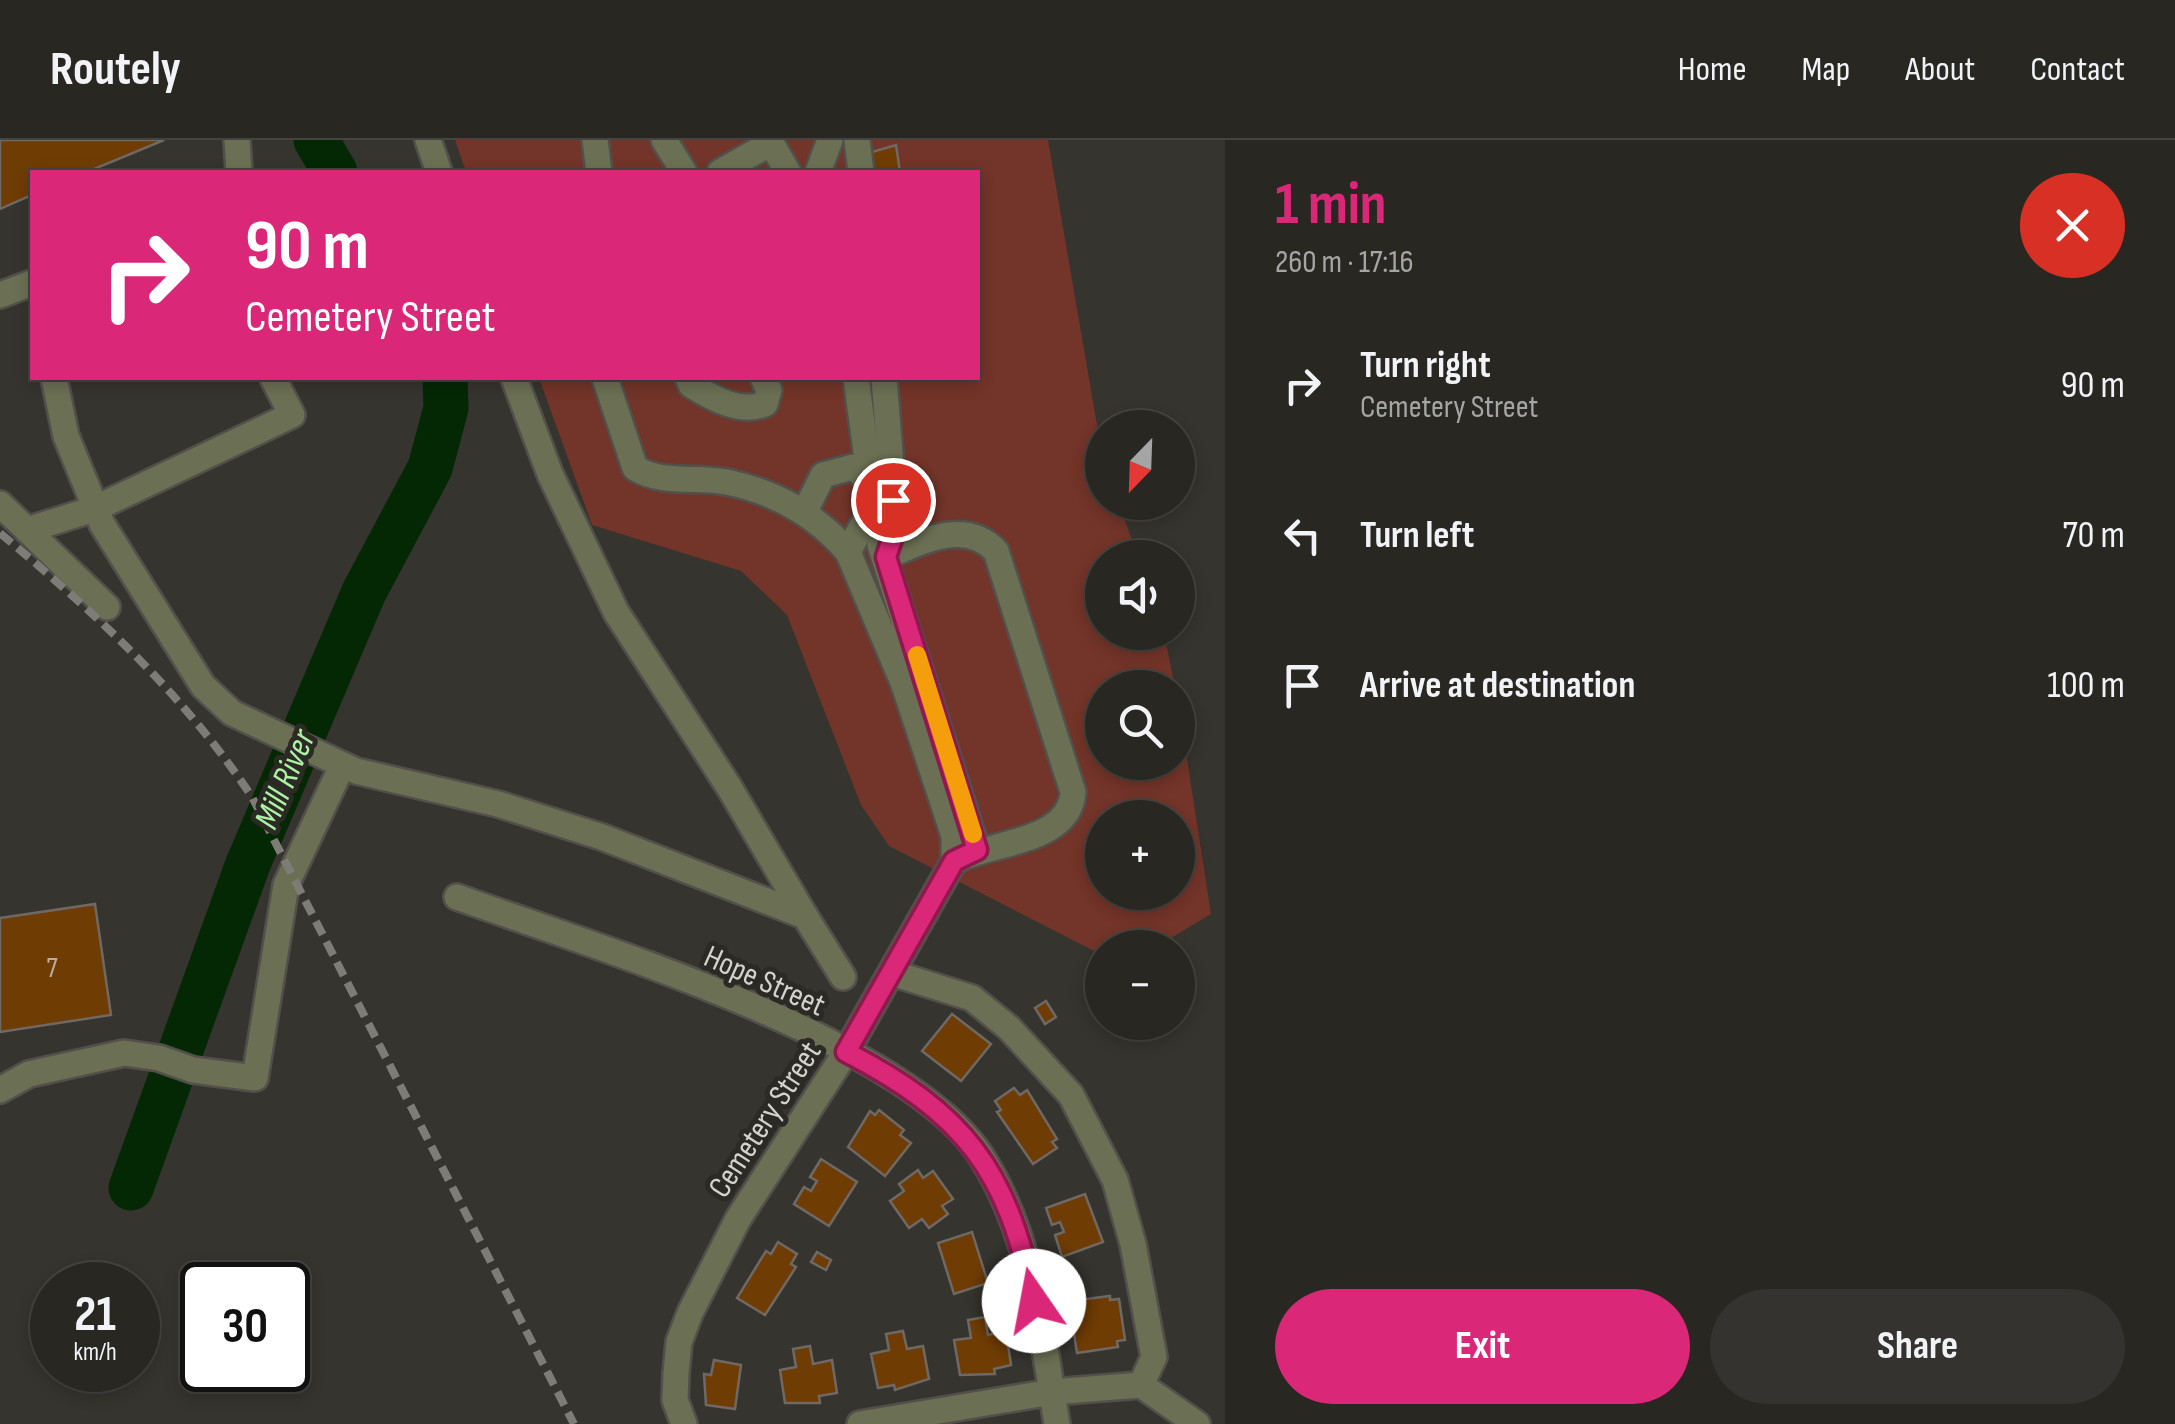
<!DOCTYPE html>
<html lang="en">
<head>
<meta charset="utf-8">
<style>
	body { margin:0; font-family:"Sofia Sans Condensed",sans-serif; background:#34332f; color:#f1f3f6; height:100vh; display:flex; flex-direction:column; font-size:38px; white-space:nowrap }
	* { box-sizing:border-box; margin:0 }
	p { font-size:32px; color:#a5a5a5 }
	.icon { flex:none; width:55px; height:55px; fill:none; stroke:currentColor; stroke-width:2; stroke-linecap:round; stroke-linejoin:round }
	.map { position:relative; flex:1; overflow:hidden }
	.side { display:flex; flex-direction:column; background:#282722; width:950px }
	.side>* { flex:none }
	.hud { position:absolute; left:30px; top:30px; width:950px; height:210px; border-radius:0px; box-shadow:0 5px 15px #0003,0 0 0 2px #444440; background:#db2777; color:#fff; overflow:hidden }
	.needle { width:65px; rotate:203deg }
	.fabs { position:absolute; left:1085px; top:270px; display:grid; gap:20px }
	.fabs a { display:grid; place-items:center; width:110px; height:110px; border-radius:50%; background:#282722; box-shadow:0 5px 15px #0003,0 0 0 2px #444440; font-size:50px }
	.speed { position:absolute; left:30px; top:1122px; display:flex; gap:20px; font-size:50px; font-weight:700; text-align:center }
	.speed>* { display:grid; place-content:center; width:130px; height:130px; border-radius:50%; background:#282722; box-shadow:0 5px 15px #0003,0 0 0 2px #444440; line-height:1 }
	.speed small { font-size:25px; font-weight:400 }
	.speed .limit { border:5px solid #111; border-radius:15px; background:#fff; color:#111 }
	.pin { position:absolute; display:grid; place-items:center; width:85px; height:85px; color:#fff; margin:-42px; border:5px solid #fff; border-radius:50%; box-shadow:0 2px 10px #0007 }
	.me { position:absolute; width:110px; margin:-55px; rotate:348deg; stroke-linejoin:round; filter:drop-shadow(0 0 8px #0008) }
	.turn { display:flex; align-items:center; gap:35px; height:210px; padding:0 50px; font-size:45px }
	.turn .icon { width:130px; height:130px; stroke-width:2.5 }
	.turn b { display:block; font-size:70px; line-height:85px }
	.round { display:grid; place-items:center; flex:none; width:105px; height:105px; border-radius:52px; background:#34332f }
	.head { display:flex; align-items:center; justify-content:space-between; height:170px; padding:0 50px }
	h1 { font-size:60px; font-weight:700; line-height:75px; color:#db2777 }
	.primary-button { display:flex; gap:20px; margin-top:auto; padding:20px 50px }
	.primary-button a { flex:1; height:115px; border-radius:60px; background:#db2777; color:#fff; font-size:40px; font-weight:700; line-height:115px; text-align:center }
	.primary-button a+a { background:#34332f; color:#f1f3f6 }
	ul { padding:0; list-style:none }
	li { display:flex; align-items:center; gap:30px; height:150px; padding:0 50px }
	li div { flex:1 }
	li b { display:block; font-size:38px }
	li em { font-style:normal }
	header { display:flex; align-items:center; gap:60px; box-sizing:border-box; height:140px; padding:0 50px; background:#282722; border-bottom:2px solid #444440 }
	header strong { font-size:48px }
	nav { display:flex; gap:55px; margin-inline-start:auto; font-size:35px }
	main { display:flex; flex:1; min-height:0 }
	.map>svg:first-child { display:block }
	.green { fill:#733429; fill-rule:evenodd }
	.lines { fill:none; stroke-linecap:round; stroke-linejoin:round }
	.river { stroke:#042803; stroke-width:45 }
	.building { fill:#6f3c04; stroke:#6f6965; stroke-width:2.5 }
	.minor-casing { stroke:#52504b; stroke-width:30 }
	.minor { stroke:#6b6f53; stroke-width:25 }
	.rail { stroke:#7e7c77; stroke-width:8; stroke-dasharray:15 8; stroke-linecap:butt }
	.route-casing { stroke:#8e194d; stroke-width:25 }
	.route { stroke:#db2777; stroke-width:18 }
	.slow { stroke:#f59e0b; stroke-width:18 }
	.labels { text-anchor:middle; stroke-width:10; stroke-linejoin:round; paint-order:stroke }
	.number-label { font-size:28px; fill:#bbac9c }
	.street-label { font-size:32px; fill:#d4d2cf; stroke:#2c2a24 }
	.water-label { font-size:35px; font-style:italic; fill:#acf2a5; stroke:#2c2a24 }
</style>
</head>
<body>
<header>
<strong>Routely</strong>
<nav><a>Home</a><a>Map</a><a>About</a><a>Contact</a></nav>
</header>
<main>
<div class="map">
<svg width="1225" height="1284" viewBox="0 0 1225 1284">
	<rect width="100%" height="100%" fill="#36342e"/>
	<path class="green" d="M455,0H1048L1102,314V362L1119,363L1138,417L1102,418V492L1164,493L1175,547L1102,548V622H1178V561L1211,774L1156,807L1102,808V815L889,706L861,665L787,475L741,431L592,385L539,238H978V32H466ZM1102,678H1178V752H1102Z"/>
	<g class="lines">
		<g class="river">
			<polyline points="316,0 335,32"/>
			<polyline points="131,1048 248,724 364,452 430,328 446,268 445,238"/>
		</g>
	</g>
	<g class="building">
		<polygon points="0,0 164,0 87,32 32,32 32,55 0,69"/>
		<polygon points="896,5 900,32 874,32 872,12"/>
		<polygon points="95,764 111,875 0,892 0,778"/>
		<polygon points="1046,861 1056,877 1045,884 1035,868"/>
		<polygon points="952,874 991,904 961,941 922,911"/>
		<polygon points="1014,948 1020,955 1027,950 1057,999 1052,1002 1057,1008 1033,1024 997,972 1001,970 995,961"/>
		<polygon points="879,970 904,990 900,995 911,1003 885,1036 848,1007 870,971 875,975"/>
		<polygon points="821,1019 857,1042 829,1086 794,1064 804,1047 811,1051 817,1041 810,1037"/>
		<polygon points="918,1030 923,1038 933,1031 953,1059 942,1066 948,1074 929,1088 922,1079 909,1088 890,1061 904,1051 899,1044"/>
		<polygon points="1085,1054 1103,1102 1062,1117 1055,1095 1064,1092 1060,1082 1052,1085 1046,1068"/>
		<polygon points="972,1092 988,1143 954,1154 938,1103"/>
		<polygon points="778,1102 797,1114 791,1124 796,1127 765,1175 737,1158 766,1111 771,1114"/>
		<polygon points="817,1112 831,1120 826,1130 811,1122"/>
		<polygon points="1110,1156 1110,1160 1119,1159 1125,1200 1117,1201 1118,1207 1077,1213 1070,1167 1079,1166 1078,1160"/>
		<polygon points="985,1177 988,1195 1006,1191 1011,1225 994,1229 995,1234 960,1235 954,1200 971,1198 968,1180"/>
		<polygon points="903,1191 907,1209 923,1206 929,1239 895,1250 894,1245 878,1248 871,1214 889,1210 886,1194"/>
		<polygon points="810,1206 813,1224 832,1220 837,1253 819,1256 820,1263 785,1263 780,1230 796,1227 793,1209"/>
		<polygon points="714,1220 741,1225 735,1269 706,1265 704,1234 711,1235"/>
	</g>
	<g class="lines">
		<defs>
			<g id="minor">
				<polyline points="237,0 239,32"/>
				<polyline points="428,0 439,32"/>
				<polyline points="595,0 599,32"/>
				<polyline points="664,0 684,32"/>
				<polyline points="857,0 861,32"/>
				<polyline points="720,32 771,3 788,32"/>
				<polyline points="818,32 830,0"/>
				<polyline points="0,155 32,143"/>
				<polyline points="54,238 66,296 102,384 203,546 232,573 356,631 498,664 602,697 805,776 843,837"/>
				<polyline points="514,238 550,334 616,472 729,647 805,776"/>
				<path d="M605,238L635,328C663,345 696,336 727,342C775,352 817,376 848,412L867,377L870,341L853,327L823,335L804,373"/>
				<path d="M688,238L691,245C712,258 740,274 765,264L769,250L763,238"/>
				<polyline points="856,238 870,341"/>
				<polyline points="0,364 107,467"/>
				<polyline points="27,390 94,369 292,275 273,238"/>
				<polyline points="880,405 977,709"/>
				<path d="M848,412L904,545L954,696V721C991,702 1070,703 1073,652L996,411C965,378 921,402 886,417L896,387L884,238"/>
				<path d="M457,757C592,806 904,899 981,1016C1032,1095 1042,1193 1057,1284"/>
				<polyline points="0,950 29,934 124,913 159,918 193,930 255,938 286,745 342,626"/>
				<polyline points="1141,1245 1197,1284"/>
				<polyline points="684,1284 675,1260 676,1233 679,1202 690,1173 738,1079 846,912 954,721"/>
				<polyline points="860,1284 1052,1252 1141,1245 1154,1217 1133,1104 1115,1040 1071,955 1009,888 972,858 892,833"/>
			</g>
		</defs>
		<use href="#minor" class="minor-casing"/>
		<use href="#minor" class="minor"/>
		<path class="rail" d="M0,393C95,473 183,553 252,657L574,1284"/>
	</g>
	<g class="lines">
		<defs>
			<path id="route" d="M893,360L896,387L886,417L977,710L954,721L846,912C964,973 1008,1030 1034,1161"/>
		</defs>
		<use href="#route" class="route-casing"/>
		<use href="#route" class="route"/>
		<polyline class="slow" points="917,515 973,694"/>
	</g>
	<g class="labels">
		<g class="number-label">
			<text x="52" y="837">7</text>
		</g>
		<g class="street-label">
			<text transform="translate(765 840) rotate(24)" y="11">Hope Street</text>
			<text transform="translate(764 979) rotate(-57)" y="11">Cemetery Street</text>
		</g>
		<g class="water-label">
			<text transform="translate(284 639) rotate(-67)" y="12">Mill River</text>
		</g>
	</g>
</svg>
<div class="fabs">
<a><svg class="needle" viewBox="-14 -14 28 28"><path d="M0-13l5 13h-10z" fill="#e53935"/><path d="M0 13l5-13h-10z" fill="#a5a5a5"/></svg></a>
<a><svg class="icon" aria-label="sound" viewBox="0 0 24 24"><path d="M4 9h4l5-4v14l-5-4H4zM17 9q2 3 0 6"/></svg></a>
<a><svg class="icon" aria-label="search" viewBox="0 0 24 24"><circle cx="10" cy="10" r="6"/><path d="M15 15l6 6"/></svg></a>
<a>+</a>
<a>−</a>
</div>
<div class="speed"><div>21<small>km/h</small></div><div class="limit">30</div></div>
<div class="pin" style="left:893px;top:360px;background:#d93025"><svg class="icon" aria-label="arrive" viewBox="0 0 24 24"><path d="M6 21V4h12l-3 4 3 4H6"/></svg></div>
<svg class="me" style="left:1034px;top:1161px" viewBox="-20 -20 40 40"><circle r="19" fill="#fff"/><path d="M0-13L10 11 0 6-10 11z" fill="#db2777"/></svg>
<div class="hud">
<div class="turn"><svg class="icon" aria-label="right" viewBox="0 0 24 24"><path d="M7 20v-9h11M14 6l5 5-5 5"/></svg><div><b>90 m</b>Cemetery Street</div></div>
</div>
</div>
<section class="side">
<div class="head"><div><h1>1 min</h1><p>260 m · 17:16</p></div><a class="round" style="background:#d93025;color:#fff"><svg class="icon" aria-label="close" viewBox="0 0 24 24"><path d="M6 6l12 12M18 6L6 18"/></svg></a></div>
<ul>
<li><svg class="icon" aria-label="right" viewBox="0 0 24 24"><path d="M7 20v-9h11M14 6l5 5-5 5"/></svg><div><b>Turn right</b><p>Cemetery Street</p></div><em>90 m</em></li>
<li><svg class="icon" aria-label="left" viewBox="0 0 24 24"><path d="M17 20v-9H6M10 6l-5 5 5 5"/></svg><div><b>Turn left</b></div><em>70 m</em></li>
<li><svg class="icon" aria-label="arrive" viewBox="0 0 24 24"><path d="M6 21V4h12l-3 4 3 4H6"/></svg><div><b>Arrive at destination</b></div><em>100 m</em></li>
</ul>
<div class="primary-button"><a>Exit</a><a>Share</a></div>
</section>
</main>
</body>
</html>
